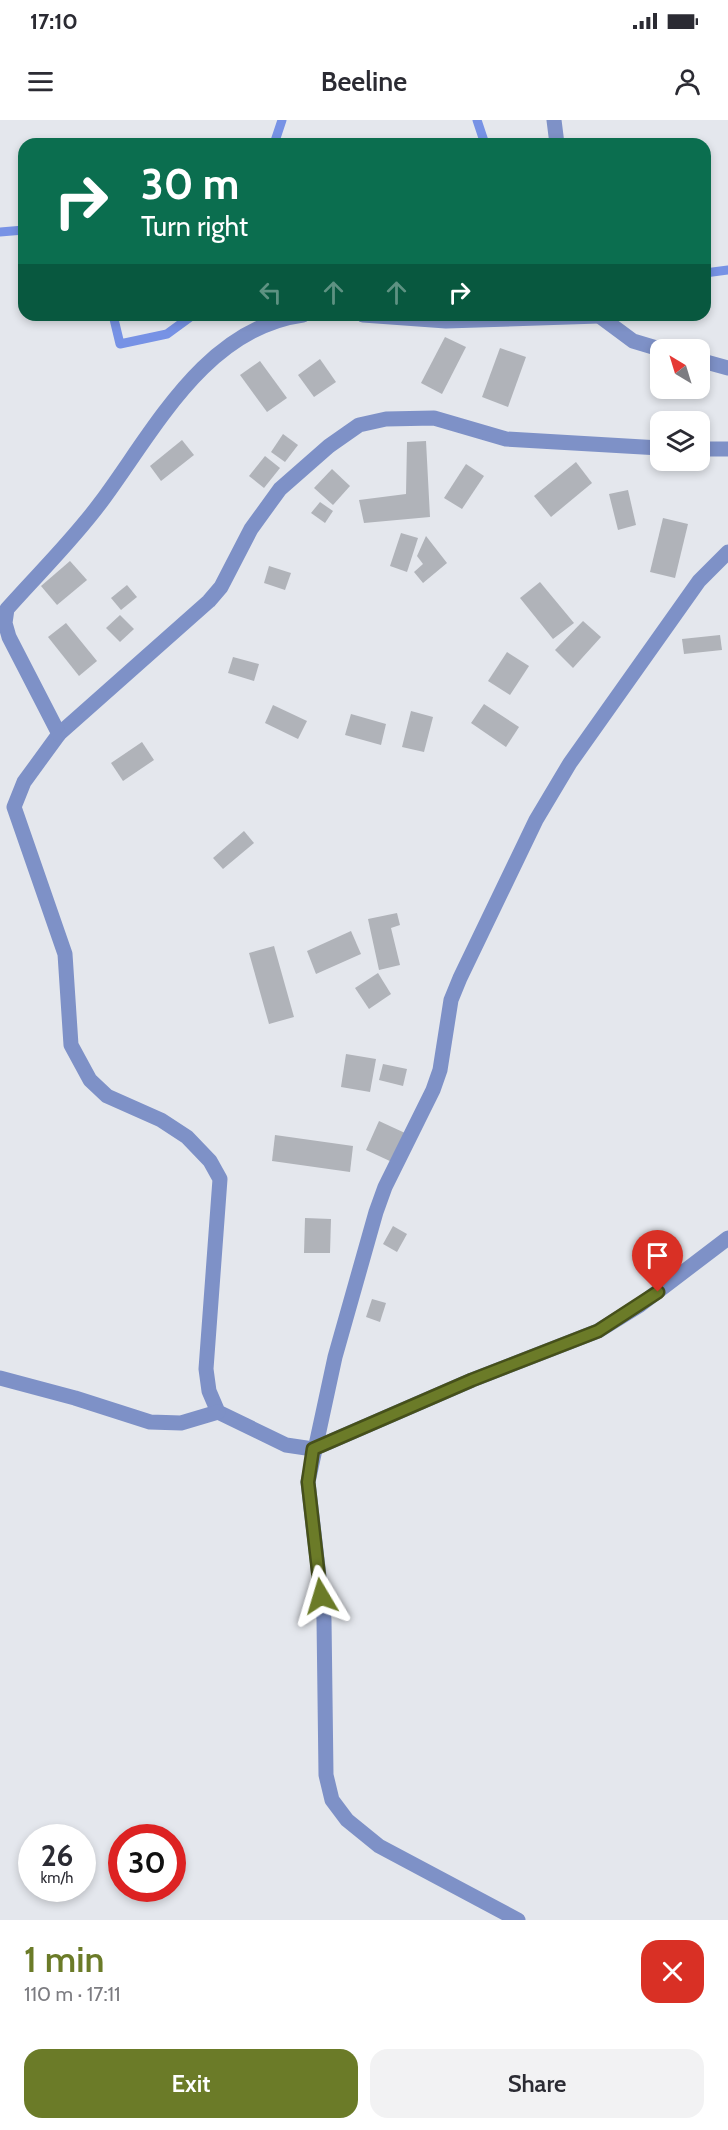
<!DOCTYPE html>
<html lang="en">
<head>
<meta charset="utf-8">
<style>
	body { margin:0; font-family:Cabin,sans-serif; background:#f2f2f3; color:#2b2b33; height:100vh; display:flex; flex-direction:column; font-size:22px; white-space:nowrap }
	* { box-sizing:border-box; margin:0 }
	p { font-size:20px; color:#7c7c81 }
	.icon { flex:none; width:33px; height:33px; fill:none; stroke:currentColor; stroke-width:2; stroke-linecap:round; stroke-linejoin:round }
	.map { position:relative; height:1800px; overflow:hidden }
	.details { display:flex; flex-direction:column; background:#fff; flex:1 }
	.details>* { flex:none }
	.hud { position:absolute; left:18px; top:18px; width:693px; height:183px; border-radius:18px; box-shadow:0 3px 9px #0003; background:#0b6e4f; color:#fff; overflow:hidden }
	.needle { width:39px; rotate:322deg }
	.buttons { position:absolute; left:650px; top:219px; display:grid; gap:12px }
	.buttons a { display:grid; place-items:center; width:60px; height:60px; border-radius:12px; background:#fff; box-shadow:0 3px 9px #0003; font-size:30px }
	.speed { position:absolute; left:18px; top:1704px; display:flex; gap:12px; font-size:30px; font-weight:700; text-align:center }
	.speed>* { display:grid; place-content:center; width:78px; height:78px; border-radius:50%; background:#fff; box-shadow:0 3px 9px #0003; line-height:1 }
	.speed small { font-size:15px; font-weight:400 }
	.speed .limit { border:9px solid #d22; background:#fff; color:#111 }
	.pin { position:absolute; display:grid; place-items:center; width:51px; height:51px; color:#fff; margin:-62px -26px; border-radius:50% 50% 50% 0; rotate:-45deg; box-shadow:0 0 6px #0007 }
	.pin .icon { rotate:45deg }
	.me { position:absolute; width:66px; margin:-33px; rotate:353deg; stroke-linejoin:round; filter:drop-shadow(0 0 4px #0008) }
	.turn { display:flex; align-items:center; gap:21px; height:126px; padding:0 24px; font-size:27px }
	.turn .icon { width:78px; height:78px; stroke-width:2.5 }
	.turn b { display:block; font-size:42px; line-height:51px }
	.lanes { display:flex; align-items:center; height:57px; padding:0 24px; background:#0003; justify-content:center; gap:30px; direction:ltr }
	.lanes .off { opacity:.35 }
	.round { display:grid; place-items:center; flex:none; width:63px; height:63px; border-radius:18px; background:#f2f2f3 }
	.headline { display:flex; align-items:center; justify-content:space-between; height:102px; padding:0 24px }
	h1 { font-size:36px; font-weight:600; line-height:45px; color:#6b7b28 }
	.button { display:flex; gap:12px; margin-top:auto; padding:12px 24px }
	.button a { flex:1; height:69px; border-radius:18px; background:#6b7b28; color:#fff; font-size:24px; font-weight:600; line-height:69px; text-align:center }
	.button a+a { background:#f2f2f3; color:#2b2b33 }
	.status { display:flex; justify-content:space-between; align-items:center; height:42px; padding:0 30px; background:#fff; direction:ltr }
	.status svg { height:16px; fill:currentColor }
	header { display:flex; justify-content:space-between; align-items:center; height:78px; padding:0 24px; background:#fff; font-size:27px; font-weight:600 }
	.map>svg:first-child { display:block }
	.lines { fill:none; stroke-linecap:round; stroke-linejoin:round }
	.stream { stroke:#7792e5; stroke-width:9 }
	.building { fill:#b0b3b9 }
	.street { stroke:#7e91c7; stroke-width:15 }
	.route-casing { stroke:#46501a; stroke-width:15 }
	.route { stroke:#6b7b28; stroke-width:10 }
</style>
</head>
<body>
<div class="status"><b>17:10</b><svg viewBox="0 0 49 12"><path d="M0 12V9h3v3zM5 12V6h3v6zM10 12V3h3v9zM15 12V0h3v12zM26 1h20v11H26zM47 4h2v5h-2z"/></svg></div>
<header><svg class="icon" aria-label="menu" viewBox="0 0 24 24"><path d="M4 6h16M4 12h16M4 18h16"/></svg>Beeline<svg class="icon" aria-label="person" viewBox="0 0 24 24"><circle cx="12" cy="8" r="4"/><path d="M4 21q1-7 8-7t8 7"/></svg></header>
<div class="map">
<svg width="728" height="1800" viewBox="0 0 728 1800">
	<rect width="100%" height="100%" fill="#e4e7ed"/>
	<g class="lines">
		<g class="stream">
			<polyline points="477,0 485,24"/>
			<polyline points="274,24 282,0"/>
			<polyline points="0,112 24,110"/>
			<polyline points="705,153 728,150"/>
			<polyline points="113,195 120,224 167,214 193,195"/>
		</g>
	</g>
	<g class="building">
		<polygon points="445,217 466,227 442,274 421,263"/>
		<polygon points="500,228 526,237 508,287 482,277"/>
		<polygon points="320,239 336,262 314,277 298,255"/>
		<polygon points="260,241 287,278 267,292 240,255"/>
		<polygon points="283,314 298,325 285,342 271,332"/>
		<polygon points="182,320 194,335 161,361 150,346"/>
		<polygon points="426,321 430,397 364,403 359,380 406,374 407,322"/>
		<polygon points="265,336 280,348 264,368 249,356"/>
		<polygon points="576,342 592,363 551,397 534,376"/>
		<polygon points="466,344 484,356 462,389 444,378"/>
		<polygon points="332,349 350,366 333,385 314,368"/>
		<polygon points="628,370 636,405 618,410 609,374"/>
		<polygon points="320,382 333,391 325,403 311,393"/>
		<polygon points="663,398 688,404 675,458 650,452"/>
		<polygon points="401,413 418,418 407,452 390,446"/>
		<polygon points="426,416 447,443 423,463 414,452 423,444 417,436"/>
		<polygon points="70,441 87,460 57,485 41,466"/>
		<polygon points="269,446 291,453 285,470 264,463"/>
		<polygon points="540,462 574,503 553,519 520,478"/>
		<polygon points="127,465 137,477 121,490 111,478"/>
		<polygon points="120,495 134,509 120,522 106,508"/>
		<polygon points="583,501 601,517 573,548 555,530"/>
		<polygon points="66,503 97,541 79,556 48,517"/>
		<polygon points="720,515 722,530 684,534 682,519"/>
		<polygon points="507,532 529,546 510,575 488,561"/>
		<polygon points="233,537 259,544 254,561 228,553"/>
		<polygon points="484,584 519,607 506,627 471,603"/>
		<polygon points="273,585 307,601 298,619 265,603"/>
		<polygon points="411,591 433,597 424,632 402,627"/>
		<polygon points="351,594 386,604 381,625 345,615"/>
		<polygon points="142,622 154,640 123,661 111,643"/>
		<polygon points="244,711 254,723 223,749 213,738"/>
		<polygon points="397,793 400,805 391,808 400,845 379,850 368,799"/>
		<polygon points="351,811 361,834 316,854 307,831"/>
		<polygon points="274,826 294,897 269,904 249,833"/>
		<polygon points="378,853 391,874 369,889 355,868"/>
		<polygon points="346,934 376,939 370,972 341,967"/>
		<polygon points="383,944 407,949 403,966 379,960"/>
		<polygon points="379,1001 405,1013 392,1042 366,1030"/>
		<polygon points="275,1015 353,1026 350,1052 272,1041"/>
		<polygon points="305,1098 331,1099 330,1133 304,1133"/>
		<polygon points="393,1106 407,1114 397,1132 383,1124"/>
		<polygon points="372,1179 386,1183 380,1202 366,1197"/>
	</g>
	<g class="lines">
		<g class="street">
			<polyline points="554,0 557,24"/>
			<polyline points="363,195 446,201 599,196"/>
			<polyline points="598,195 633,221 663,230"/>
			<polyline points="699,240 728,248"/>
			<polyline points="660,328 506,319 434,298 386,299 359,305 329,326 280,369 251,409 221,467 209,481 59,614 24,662 14,687 65,834 71,925 90,960 107,976 161,1000 187,1017 210,1041 220,1059 206,1249 209,1271 218,1292 286,1325 313,1329 472,1260 598,1211 640,1185 728,1118"/>
			<polyline points="699,329 728,329"/>
			<path d="M59,614L9,517L5,503L7,489C38,454 73,420 101,382C154,311 205,208 303,195"/>
			<polyline points="0,1258 75,1278 150,1302 181,1303 218,1292"/>
			<polyline points="518,1800 379,1726 347,1700 332,1680 326,1655 324,1499 308,1362 335,1237 376,1092 385,1067 433,970 440,950 451,880 460,858 536,700 570,643 699,461 728,432"/>
		</g>
	</g>
	<g class="lines">
		<defs>
			<polyline id="route" points="321,1476 308,1362 313,1329 472,1260 598,1211 658,1172"/>
		</defs>
		<use href="#route" class="route-casing"/>
		<use href="#route" class="route"/>
	</g>
</svg>
<div class="buttons">
<a><svg class="needle" viewBox="-14 -14 28 28"><path d="M0-13l5 13h-10z" fill="#e53935"/><path d="M0 13l5-13h-10z" fill="#7c7c81"/></svg></a>
<a><svg class="icon" aria-label="layers" viewBox="0 0 24 24"><path d="M12 4l9 5-9 5-9-5zM3 14l9 5 9-5"/></svg></a>
</div>
<div class="speed"><div>26<small>km/h</small></div><div class="limit">30</div></div>
<div class="pin" style="left:658px;top:1172px;background:#d93025"><svg class="icon" aria-label="arrive" viewBox="0 0 24 24"><path d="M6 21V4h12l-3 4 3 4H6"/></svg></div>
<svg class="me" style="left:321px;top:1476px" viewBox="-20 -20 40 40"><path d="M0-17L14 15 0 8-14 15z" fill="#6b7b28" stroke="#fff" stroke-width="4"/></svg>
<div class="hud">
<div class="turn"><svg class="icon" aria-label="right" viewBox="0 0 24 24"><path d="M7 20v-9h11M14 6l5 5-5 5"/></svg><div><b>30 m</b>Turn right</div></div>
<div class="lanes"><svg class="icon off" aria-label="left" viewBox="0 0 24 24"><path d="M17 20v-9H6M10 6l-5 5 5 5"/></svg><svg class="icon off" aria-label="ahead" viewBox="0 0 24 24"><path d="M12 20V5M6 11l6-6 6 6"/></svg><svg class="icon off" aria-label="ahead" viewBox="0 0 24 24"><path d="M12 20V5M6 11l6-6 6 6"/></svg><svg class="icon" aria-label="right" viewBox="0 0 24 24"><path d="M7 20v-9h11M14 6l5 5-5 5"/></svg></div>
</div>
</div>
<section class="details">
<div class="headline"><div><h1>1 min</h1><p>110 m · 17:11</p></div><a class="round" style="background:#d93025;color:#fff"><svg class="icon" aria-label="close" viewBox="0 0 24 24"><path d="M6 6l12 12M18 6L6 18"/></svg></a></div>
<div class="button"><a>Exit</a><a>Share</a></div>
</section>
</body>
</html>
